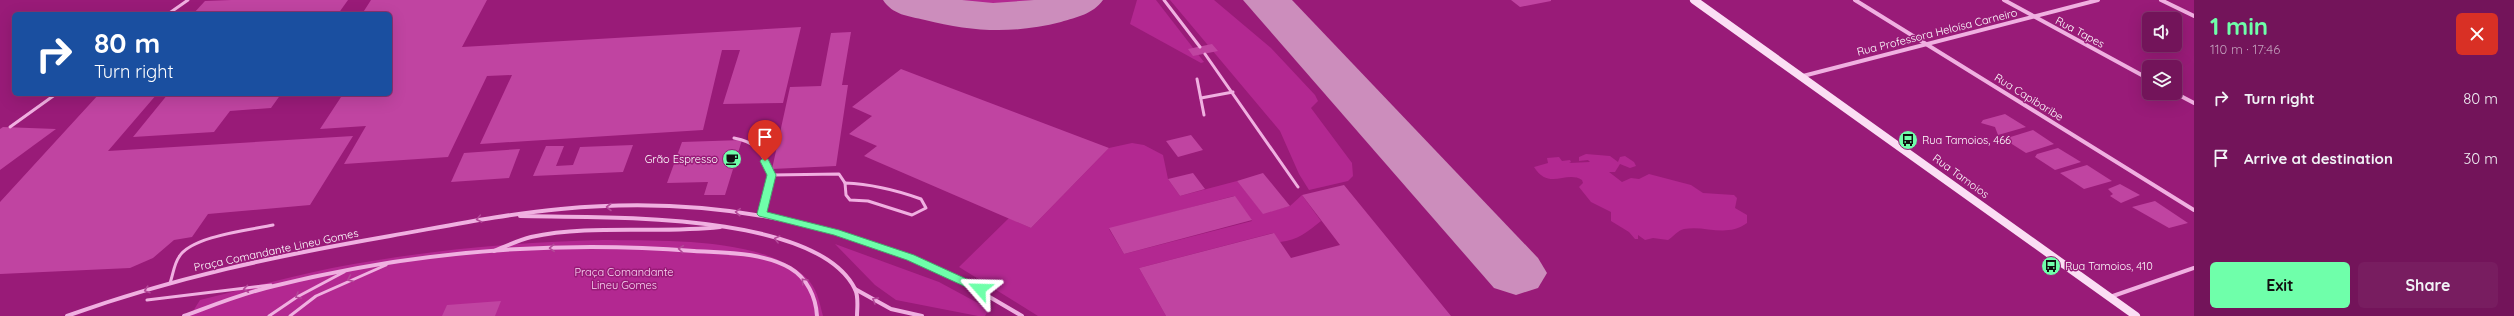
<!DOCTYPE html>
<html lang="en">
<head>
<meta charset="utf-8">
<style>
	body { margin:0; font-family:Quicksand,sans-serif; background:#781d60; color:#f1f3f6; height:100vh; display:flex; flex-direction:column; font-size:15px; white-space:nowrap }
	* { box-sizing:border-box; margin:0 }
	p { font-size:13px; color:#c19ebb }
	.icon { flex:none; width:22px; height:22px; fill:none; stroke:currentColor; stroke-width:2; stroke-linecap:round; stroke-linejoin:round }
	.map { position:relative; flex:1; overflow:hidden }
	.drawer { display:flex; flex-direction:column; background:#73145a; width:320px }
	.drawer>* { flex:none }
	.top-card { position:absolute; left:12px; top:12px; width:380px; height:84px; border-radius:6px; box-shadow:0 4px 16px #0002,0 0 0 1px #853370; background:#1a4fa0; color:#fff; overflow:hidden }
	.controls { position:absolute; left:2142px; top:12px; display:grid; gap:8px }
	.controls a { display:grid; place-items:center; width:40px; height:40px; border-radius:6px; background:#73145a; box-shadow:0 4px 16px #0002,0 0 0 1px #853370; font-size:20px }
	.pin { position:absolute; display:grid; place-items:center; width:34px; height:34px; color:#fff; margin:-41px -17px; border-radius:50% 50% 50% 0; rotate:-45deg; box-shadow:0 0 4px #0007 }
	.pin .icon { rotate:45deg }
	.me { position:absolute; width:44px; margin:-22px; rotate:295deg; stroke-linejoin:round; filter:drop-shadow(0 0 3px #0008) }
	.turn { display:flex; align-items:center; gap:14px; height:84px; padding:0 16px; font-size:18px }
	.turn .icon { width:52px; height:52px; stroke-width:2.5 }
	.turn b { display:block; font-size:28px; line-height:34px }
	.round { display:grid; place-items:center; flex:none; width:42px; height:42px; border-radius:6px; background:#781d60 }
	.head { display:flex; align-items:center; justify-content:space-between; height:68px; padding:0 16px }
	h1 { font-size:24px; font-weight:700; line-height:30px; color:#6fffaa }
	.cta { display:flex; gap:8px; margin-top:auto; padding:8px 16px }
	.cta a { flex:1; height:46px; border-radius:6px; background:#6fffaa; color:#111; font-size:16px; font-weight:700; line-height:46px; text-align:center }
	.cta a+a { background:#781d60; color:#f1f3f6 }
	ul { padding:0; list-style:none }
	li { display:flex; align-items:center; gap:12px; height:60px; padding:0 16px }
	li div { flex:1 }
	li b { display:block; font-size:15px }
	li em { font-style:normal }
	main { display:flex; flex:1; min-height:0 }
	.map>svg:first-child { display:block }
	.green { fill:#b32891; fill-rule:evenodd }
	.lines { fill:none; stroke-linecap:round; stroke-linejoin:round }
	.taxiway { fill:#cc8dbc; fill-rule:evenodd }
	.building { fill:#c044a1 }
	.lane { stroke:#f0b0e1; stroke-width:3 }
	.street { stroke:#f0b0e1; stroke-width:4 }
	.secondary { stroke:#fbdef4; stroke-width:8 }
	.oneway { stroke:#b34898 }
	.route { fill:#6fffaa; stroke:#48a66e }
	.labels { text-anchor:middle; stroke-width:3; stroke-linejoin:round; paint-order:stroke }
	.street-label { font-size:11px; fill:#fff; stroke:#991b78 }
	.poi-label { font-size:11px; fill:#fff; stroke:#991b78; text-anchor:start }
	.park-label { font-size:11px; fill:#fbd7f3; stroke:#991b78 }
</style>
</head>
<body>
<main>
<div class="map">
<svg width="2194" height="316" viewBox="0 0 2194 316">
	<rect width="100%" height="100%" fill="#991b78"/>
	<g class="green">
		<path d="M945,0H1042C1009,8 978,7 945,0Z"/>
		<polygon points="1137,0 1156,0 1204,62 1201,63 1130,24"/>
		<polygon points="1170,0 1214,0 1271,48 1315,95 1318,101 1311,108 1352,163 1353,176 1348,181 1309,190 1299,174 1280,131"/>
		<path d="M1132,143L1144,145L1163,155L1168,179L1180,196L1237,181L1263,213L1290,206L1302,195L1321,221C1307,232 1298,240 1280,242L1273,233L1139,268L1166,316H1038L959,267L1009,218L1031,228L1109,148ZM1234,196L1252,221L1124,254L1109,229Z"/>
		<path d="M1586,154L1610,156L1618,162L1620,157L1625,156L1634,162L1636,166L1630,168L1620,164L1615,172H1609L1622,182L1631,178L1639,179L1649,174L1691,185L1703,193L1734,195L1737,198L1735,208L1747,215V223C1726,238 1706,225 1684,229C1678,230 1673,237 1668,240L1653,238L1645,240L1638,235V239H1635L1629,232L1611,221V212L1591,202L1579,187L1583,183L1582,180C1566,170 1549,191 1534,167L1548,163L1547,158L1559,157L1562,161L1570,160L1571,162L1569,163L1590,162L1588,160L1579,161V157Z"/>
		<path d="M603,240C660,241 771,236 810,282C818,292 820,305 823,316H190L200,300C244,289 288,277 332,268C421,251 513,242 603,240Z"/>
		<polygon points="835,244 939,282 989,309 985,316 978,316 896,300 875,285"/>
	</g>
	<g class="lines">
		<g class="taxiway">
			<path d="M883,0H962L993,3L1034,0H1103C1093,14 1077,17 1061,22C1014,34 972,32 925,20C908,16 893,15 883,0Z"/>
			<polygon points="1243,0 1292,0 1538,258 1547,273 1538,288 1516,295 1494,288"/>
		</g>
	</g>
	<g class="building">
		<polygon points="231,0 348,0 338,14 193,14 205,1"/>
		<polygon points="371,0 487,0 462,47 801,27 783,103 723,104 740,50 722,50 703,130 480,144 512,75 487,76 448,157 344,164 366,126 320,129 343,94 390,94 390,14 362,14"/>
		<polygon points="1511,0 1551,0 1551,1 1520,7"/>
		<polygon points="851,32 842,85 848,85 836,166 772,169 790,87 821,86 831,33"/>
		<polygon points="1212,44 1218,51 1193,56 1188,49"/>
		<polygon points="901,69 948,87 1109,148 1031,228 864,156 877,146 849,134 872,116 852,107"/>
		<polygon points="99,94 157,94 108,151 353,136 310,205 208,214 192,237 174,240 153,258 130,268 0,274 0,202"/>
		<polygon points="168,94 281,94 271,108 230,111 214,132 133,137"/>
		<polygon points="2005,114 2026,127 1998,135 1995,127 1981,123 1983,120"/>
		<polygon points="3,127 56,129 0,170 0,129"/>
		<polygon points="2033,130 2054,144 2026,153 2004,139"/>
		<polygon points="1191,135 1203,150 1178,157 1166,141"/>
		<polygon points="742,140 725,195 704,195 708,182 667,183 682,142"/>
		<polygon points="633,145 623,172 533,176 546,146 564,146 556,166 573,165 580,147"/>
		<polygon points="2058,148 2081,162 2055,170 2035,157 2037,154"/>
		<polygon points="520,149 509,178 451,182 464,153"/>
		<polygon points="2087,165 2112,181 2084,189 2060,173"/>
		<polygon points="1193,173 1205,189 1180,196 1168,179"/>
		<polygon points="1263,173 1290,206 1263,214 1237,181"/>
		<polygon points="2120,184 2140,195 2121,203 2110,196 2113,194 2108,189"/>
		<polygon points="1344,185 1451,316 1166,316 1139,268 1274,233 1291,258 1340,245 1302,195"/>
		<polygon points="1235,196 1252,220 1124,254 1109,228"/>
		<polygon points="2155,201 2188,223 2169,228 2132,207"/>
		<polygon points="501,301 495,316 442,316 447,305"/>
	</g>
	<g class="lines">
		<g class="lane">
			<polyline points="1164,0 1200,47"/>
			<polyline points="168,14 188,0"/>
			<polyline points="1205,54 1298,187"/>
			<polyline points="1197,79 1204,115"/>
			<polyline points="1201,98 1233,92"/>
			<polyline points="10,127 56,94"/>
			<path d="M734,138C760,143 761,153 772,175L762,214"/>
			<polyline points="772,175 839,174 845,183"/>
			<path d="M845,183C872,184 896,190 921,199L926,208L912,215L868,201L850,200L846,195Z"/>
			<path d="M170,283C173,275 174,264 179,257C191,236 250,230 273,225"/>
			<polyline points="147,300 271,285"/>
			<polyline points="269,316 297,297 344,272"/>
			<polyline points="290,316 316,296 386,265"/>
		</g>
		<g class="street">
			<polyline points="1855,0 2194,210"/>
			<polyline points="2004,0 2149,79"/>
			<polyline points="2161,0 2194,16"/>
			<polyline points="1803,76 2098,0"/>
			<polyline points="2175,93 2194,103"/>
			<path d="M520,216C597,218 816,210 855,289C859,297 857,308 857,316"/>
			<path d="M494,251C506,246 519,240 531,237C591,224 659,234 720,227"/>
			<polyline points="855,289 891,309 922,316"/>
			<polyline points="2110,297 2194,268"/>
			<path d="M67,316C172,278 280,255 390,236C447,226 504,214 561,209C727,193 880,228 1022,316"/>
			<path d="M184,316C214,305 243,293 274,286C411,252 554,240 694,251C725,253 762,252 790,268C807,278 816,297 817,316"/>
		</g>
		<polyline class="secondary" points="1694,0 2136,316"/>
	</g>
	<defs><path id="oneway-chevron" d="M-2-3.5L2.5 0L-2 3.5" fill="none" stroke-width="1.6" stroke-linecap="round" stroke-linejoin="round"/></defs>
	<g class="oneway">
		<use href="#oneway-chevron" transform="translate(609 207) rotate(-180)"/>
		<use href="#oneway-chevron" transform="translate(738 212) rotate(-176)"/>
		<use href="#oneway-chevron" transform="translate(479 219) rotate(169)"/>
		<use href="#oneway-chevron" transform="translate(777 239) rotate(-166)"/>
		<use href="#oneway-chevron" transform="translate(552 248) rotate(177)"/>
		<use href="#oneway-chevron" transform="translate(681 249) rotate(-174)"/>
		<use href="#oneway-chevron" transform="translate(350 279) rotate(156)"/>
		<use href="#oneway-chevron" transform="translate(804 281) rotate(-133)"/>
		<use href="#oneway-chevron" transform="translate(246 289) rotate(172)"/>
		<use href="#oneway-chevron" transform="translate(147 290) rotate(162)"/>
		<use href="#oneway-chevron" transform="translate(298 296) rotate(150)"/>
		<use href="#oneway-chevron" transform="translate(875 300) rotate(-149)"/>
	</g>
	<polygon class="route" points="762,159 768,159 776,175 767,212 839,230 914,255 984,287 984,292 977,292 907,260 834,235 759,216 757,214 767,175 760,161"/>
	<defs>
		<symbol id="bus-disc" viewBox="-11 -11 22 22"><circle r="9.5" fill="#6fffaa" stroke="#991b78"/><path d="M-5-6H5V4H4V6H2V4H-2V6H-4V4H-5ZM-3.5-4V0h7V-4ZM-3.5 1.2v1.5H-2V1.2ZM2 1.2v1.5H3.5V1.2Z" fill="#111"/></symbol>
		<symbol id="cafe-disc" viewBox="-11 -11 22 22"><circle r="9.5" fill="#6fffaa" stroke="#991b78"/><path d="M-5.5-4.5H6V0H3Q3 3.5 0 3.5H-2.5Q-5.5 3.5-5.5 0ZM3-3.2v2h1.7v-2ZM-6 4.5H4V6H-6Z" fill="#111"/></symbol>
	</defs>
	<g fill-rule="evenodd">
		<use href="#bus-disc" x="1897" y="129" width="22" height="22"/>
		<use href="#cafe-disc" x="721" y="148" width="22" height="22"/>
		<use href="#bus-disc" x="2040" y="255" width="22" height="22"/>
	</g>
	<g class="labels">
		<g class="street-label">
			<text transform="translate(1937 32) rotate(-14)" y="4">Rua Professora Heloísa Carneiro</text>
			<text transform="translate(2080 32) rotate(28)" y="4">Rua Tapes</text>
			<text transform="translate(2029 97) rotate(32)" y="4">Rua Capibaribe</text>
			<text transform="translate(1961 176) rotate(36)" y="4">Rua Tamoios</text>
			<text transform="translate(276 250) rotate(-12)" y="4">Praça Comandante Lineu Gomes</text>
		</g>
		<g class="poi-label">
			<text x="1922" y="144">Rua Tamoios, 466</text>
			<text x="718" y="163" text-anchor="end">Grão Espresso</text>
			<text x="2065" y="270">Rua Tamoios, 410</text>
		</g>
		<g class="park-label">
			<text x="624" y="276">Praça Comandante<tspan x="624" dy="13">Lineu Gomes</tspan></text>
		</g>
	</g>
</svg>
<div class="controls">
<a><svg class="icon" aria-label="sound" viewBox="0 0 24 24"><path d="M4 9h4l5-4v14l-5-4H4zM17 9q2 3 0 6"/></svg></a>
<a><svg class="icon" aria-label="layers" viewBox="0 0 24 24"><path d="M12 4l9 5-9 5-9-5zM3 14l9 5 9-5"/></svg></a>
</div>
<div class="pin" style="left:765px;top:161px;background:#d93025"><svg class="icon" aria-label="arrive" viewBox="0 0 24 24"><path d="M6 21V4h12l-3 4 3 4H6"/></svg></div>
<svg class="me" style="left:980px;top:289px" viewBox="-20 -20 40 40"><path d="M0-17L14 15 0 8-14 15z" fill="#6fffaa" stroke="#fff" stroke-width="4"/></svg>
<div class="top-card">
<div class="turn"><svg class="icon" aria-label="right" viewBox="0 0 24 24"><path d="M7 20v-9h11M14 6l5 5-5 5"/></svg><div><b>80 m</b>Turn right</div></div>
</div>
</div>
<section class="drawer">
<div class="head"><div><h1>1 min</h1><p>110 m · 17:46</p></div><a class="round" style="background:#d93025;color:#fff"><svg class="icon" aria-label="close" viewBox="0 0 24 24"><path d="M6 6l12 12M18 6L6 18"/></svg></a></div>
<ul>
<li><svg class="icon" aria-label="right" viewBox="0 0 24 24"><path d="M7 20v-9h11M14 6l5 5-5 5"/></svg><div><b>Turn right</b></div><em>80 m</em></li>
<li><svg class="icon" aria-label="arrive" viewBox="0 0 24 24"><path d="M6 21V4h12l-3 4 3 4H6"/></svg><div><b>Arrive at destination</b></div><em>30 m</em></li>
</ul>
<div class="cta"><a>Exit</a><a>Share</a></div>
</section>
</main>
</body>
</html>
